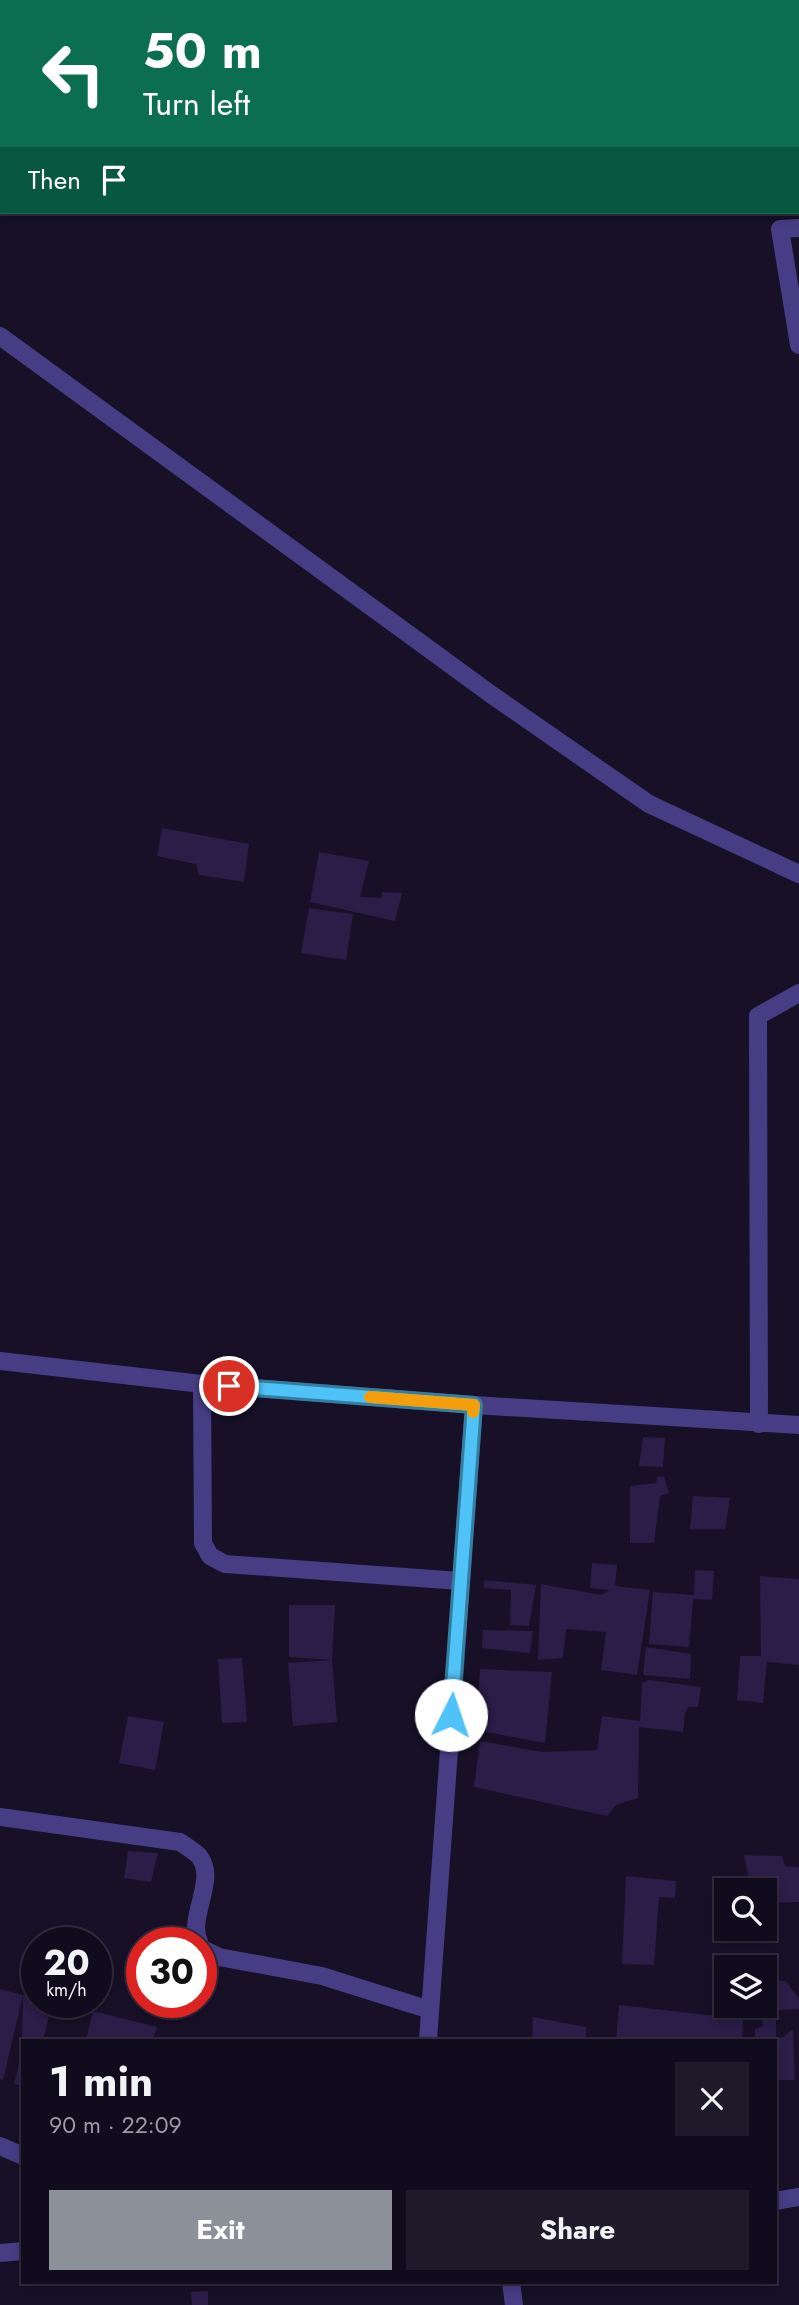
<!DOCTYPE html>
<html lang="en">
<head>
<meta charset="utf-8">
<style>
	body { margin:0; font-family:Jost,sans-serif; background:#1e1a2a; color:#f1f3f6; height:100vh; display:flex; flex-direction:column; font-size:26px; white-space:nowrap }
	* { box-sizing:border-box; margin:0 }
	p { font-size:23px; color:#9c9ba4 }
	.icon { flex:none; width:38px; height:38px; fill:none; stroke:currentColor; stroke-width:2; stroke-linecap:round; stroke-linejoin:round }
	.map { position:relative; flex:1; overflow:hidden }
	.details { position:absolute; left:21px; top:2039px; width:756px; height:245px; display:flex; flex-direction:column; background:#110c1d; border-radius:0px; box-shadow:0 4px 10px #0003,0 0 0 2px #302c3b }
	.details>* { flex:none }
	.guide { position:absolute; left:0px; top:0px; width:800px; height:214px; box-shadow:0 4px 10px #0003,0 0 0 2px #302c3b; background:#0b6e4f; color:#fff; overflow:hidden }
	.controls { position:absolute; left:714px; top:1878px; display:grid; gap:14px }
	.controls a { display:grid; place-items:center; width:63px; height:63px; border-radius:0px; background:#110c1d; box-shadow:0 4px 10px #0003,0 0 0 2px #302c3b; font-size:35px }
	.speed { position:absolute; left:21px; top:1927px; display:flex; gap:14px; font-size:35px; font-weight:700; text-align:center }
	.speed>* { display:grid; place-content:center; width:91px; height:91px; border-radius:50%; background:#110c1d; box-shadow:0 4px 10px #0003,0 0 0 2px #302c3b; line-height:1 }
	.speed small { font-size:18px; font-weight:400 }
	.speed .limit { border:10px solid #d22; background:#fff; color:#111 }
	.pin { position:absolute; display:grid; place-items:center; width:60px; height:60px; color:#fff; margin:-30px; border:4px solid #fff; border-radius:50%; box-shadow:0 2px 7px #0007 }
	.me { position:absolute; width:77px; margin:-38px; rotate:4deg; stroke-linejoin:round; filter:drop-shadow(0 0 5px #0008) }
	.turn { display:flex; align-items:center; gap:24px; height:147px; padding:0 28px; font-size:32px }
	.turn .icon { width:91px; height:91px; stroke-width:2.5 }
	.turn b { display:block; font-size:49px; line-height:60px }
	.then { display:flex; align-items:center; height:66px; padding:0 28px; background:#0003; gap:14px; font-size:26px }
	.round { display:grid; place-items:center; flex:none; width:74px; height:74px; border-radius:0px; background:#1e1a2a }
	.head { display:flex; align-items:center; justify-content:space-between; height:119px; padding:0 28px }
	h1 { font-size:42px; font-weight:700; line-height:52px }
	.action { display:flex; gap:14px; margin-top:auto; padding:14px 28px }
	.action a { flex:1; height:80px; border-radius:0px; background:#8c9099; color:#fff; font-size:28px; font-weight:700; line-height:80px; text-align:center }
	.action a+a { background:#1e1a2a; color:#f1f3f6 }
	.map>svg:first-child { display:block }
	.building { fill:#2a1d48 }
	.lines { fill:none; stroke-linecap:round; stroke-linejoin:round }
	.street { stroke:#473d85; stroke-width:18 }
	.route-casing { stroke:#337fa1; stroke-width:18 }
	.route { stroke:#4fc3f7; stroke-width:12 }
	.slow { stroke:#f59e0b; stroke-width:12 }
</style>
</head>
<body>
<div class="map">
<svg width="799" height="2305" viewBox="0 0 799 2305">
	<rect width="100%" height="100%" fill="#171027"/>
	<g class="building">
		<polygon points="162,828 249,844 244,882 199,875 196,864 157,856"/>
		<polygon points="319,852 369,861 360,897 381,898 382,892 402,893 395,921 310,902"/>
		<polygon points="309,908 353,914 346,960 301,953"/>
		<polygon points="643,1437 665,1438 663,1467 639,1466"/>
		<polygon points="664,1476 669,1493 660,1496 654,1543 630,1543 630,1486 656,1483 657,1477"/>
		<polygon points="693,1496 730,1498 725,1529 690,1529"/>
		<polygon points="592,1563 617,1565 615,1586 650,1590 637,1675 601,1670 606,1632 566,1629 563,1658 538,1660 541,1584 601,1595 610,1590 590,1588"/>
		<polygon points="695,1570 714,1571 712,1600 693,1599 689,1647 649,1644 653,1592 694,1595"/>
		<polygon points="760,1576 799,1579 799,1665 767,1662 763,1703 737,1700 740,1656 761,1656"/>
		<polygon points="484,1580 536,1585 529,1626 510,1625 511,1590 484,1588"/>
		<polygon points="289,1605 335,1605 332,1660 289,1657"/>
		<polygon points="483,1630 533,1631 530,1653 482,1648"/>
		<polygon points="646,1647 691,1654 690,1679 643,1675"/>
		<polygon points="242,1658 247,1722 222,1723 218,1659"/>
		<polygon points="332,1660 337,1722 293,1726 288,1663"/>
		<polygon points="480,1669 552,1672 545,1743 476,1730"/>
		<polygon points="649,1680 701,1687 698,1707 688,1707 685,1713 683,1732 639,1727 638,1798 616,1805 607,1816 474,1787 480,1741 542,1752 597,1750 602,1716 640,1721 642,1683"/>
		<polygon points="128,1716 164,1722 155,1770 119,1763"/>
		<polygon points="128,1851 158,1853 151,1882 124,1878"/>
		<polygon points="744,1855 782,1856 785,1866 799,1867 799,1902 765,1903 765,1890 751,1890"/>
		<polygon points="626,1876 676,1881 675,1898 659,1897 654,1965 622,1964"/>
		<polygon points="765,1981 786,1981 799,1999 799,2009 756,2011 756,2006 765,2006"/>
		<polygon points="0,1989 23,1995 37,1999 37,2002 52,2004 43,2040 22,2040 23,1995 3,2080 0,2079"/>
		<polygon points="619,2005 743,2019 742,2040 616,2040"/>
		<polygon points="93,2011 157,2027 153,2040 86,2040"/>
		<polygon points="776,2015 776,2038 783,2037 793,2029 795,2080 775,2080 775,2040 755,2040 755,2029 763,2026 762,2016"/>
		<polygon points="533,2017 586,2027 586,2040 532,2040"/>
		<polygon points="22,2050 23,2051 23,2086 14,2084"/>
		<polygon points="208,2291 208,2305 192,2305 191,2292"/>
	</g>
	<g class="lines">
		<g class="street">
			<polyline points="799,228 780,229 799,345"/>
			<polyline points="0,336 492,695 649,804 799,874"/>
			<polyline points="0,1361 202,1384 474,1405 799,1425"/>
			<polyline points="202,1384 203,1543 210,1556 225,1564 460,1581"/>
			<polyline points="759,1424 758,1016 799,993"/>
			<path d="M0,1817L180,1842C186,1846 194,1851 199,1856C218,1880 187,1916 199,1942"/>
			<polyline points="201,1948 219,1957 322,1976 430,2010"/>
			<polyline points="428,2040 474,1405"/>
			<polyline points="0,2146 23,2156"/>
			<polyline points="775,2201 799,2197"/>
			<polyline points="0,2253 23,2251"/>
			<polyline points="511,2282 514,2305"/>
		</g>
	</g>
	<g class="lines">
		<defs>
			<polyline id="route" points="229,1386 474,1405 451,1715"/>
		</defs>
		<use href="#route" class="route-casing"/>
		<use href="#route" class="route"/>
		<polyline class="slow" points="370,1397 474,1405 473,1412"/>
	</g>
</svg>
<div class="controls">
<a><svg class="icon" aria-label="search" viewBox="0 0 24 24"><circle cx="10" cy="10" r="6"/><path d="M15 15l6 6"/></svg></a>
<a><svg class="icon" aria-label="layers" viewBox="0 0 24 24"><path d="M12 4l9 5-9 5-9-5zM3 14l9 5 9-5"/></svg></a>
</div>
<div class="speed"><div>20<small>km/h</small></div><div class="limit">30</div></div>
<div class="pin" style="left:229px;top:1386px;background:#d93025"><svg class="icon" aria-label="arrive" viewBox="0 0 24 24"><path d="M6 21V4h12l-3 4 3 4H6"/></svg></div>
<svg class="me" style="left:451px;top:1715px" viewBox="-20 -20 40 40"><circle r="19" fill="#fff"/><path d="M0-13L10 11 0 6-10 11z" fill="#4fc3f7"/></svg>
<div class="guide">
<div class="turn"><svg class="icon" aria-label="left" viewBox="0 0 24 24"><path d="M17 20v-9H6M10 6l-5 5 5 5"/></svg><div><b>50 m</b>Turn left</div></div>
<div class="then">Then<svg class="icon" aria-label="arrive" viewBox="0 0 24 24"><path d="M6 21V4h12l-3 4 3 4H6"/></svg></div>
</div>
<section class="details">
<div class="head"><div><h1>1 min</h1><p>90 m · 22:09</p></div><a class="round"><svg class="icon" aria-label="close" viewBox="0 0 24 24"><path d="M6 6l12 12M18 6L6 18"/></svg></a></div>
<div class="action"><a>Exit</a><a>Share</a></div>
</section>
</div>
</body>
</html>
